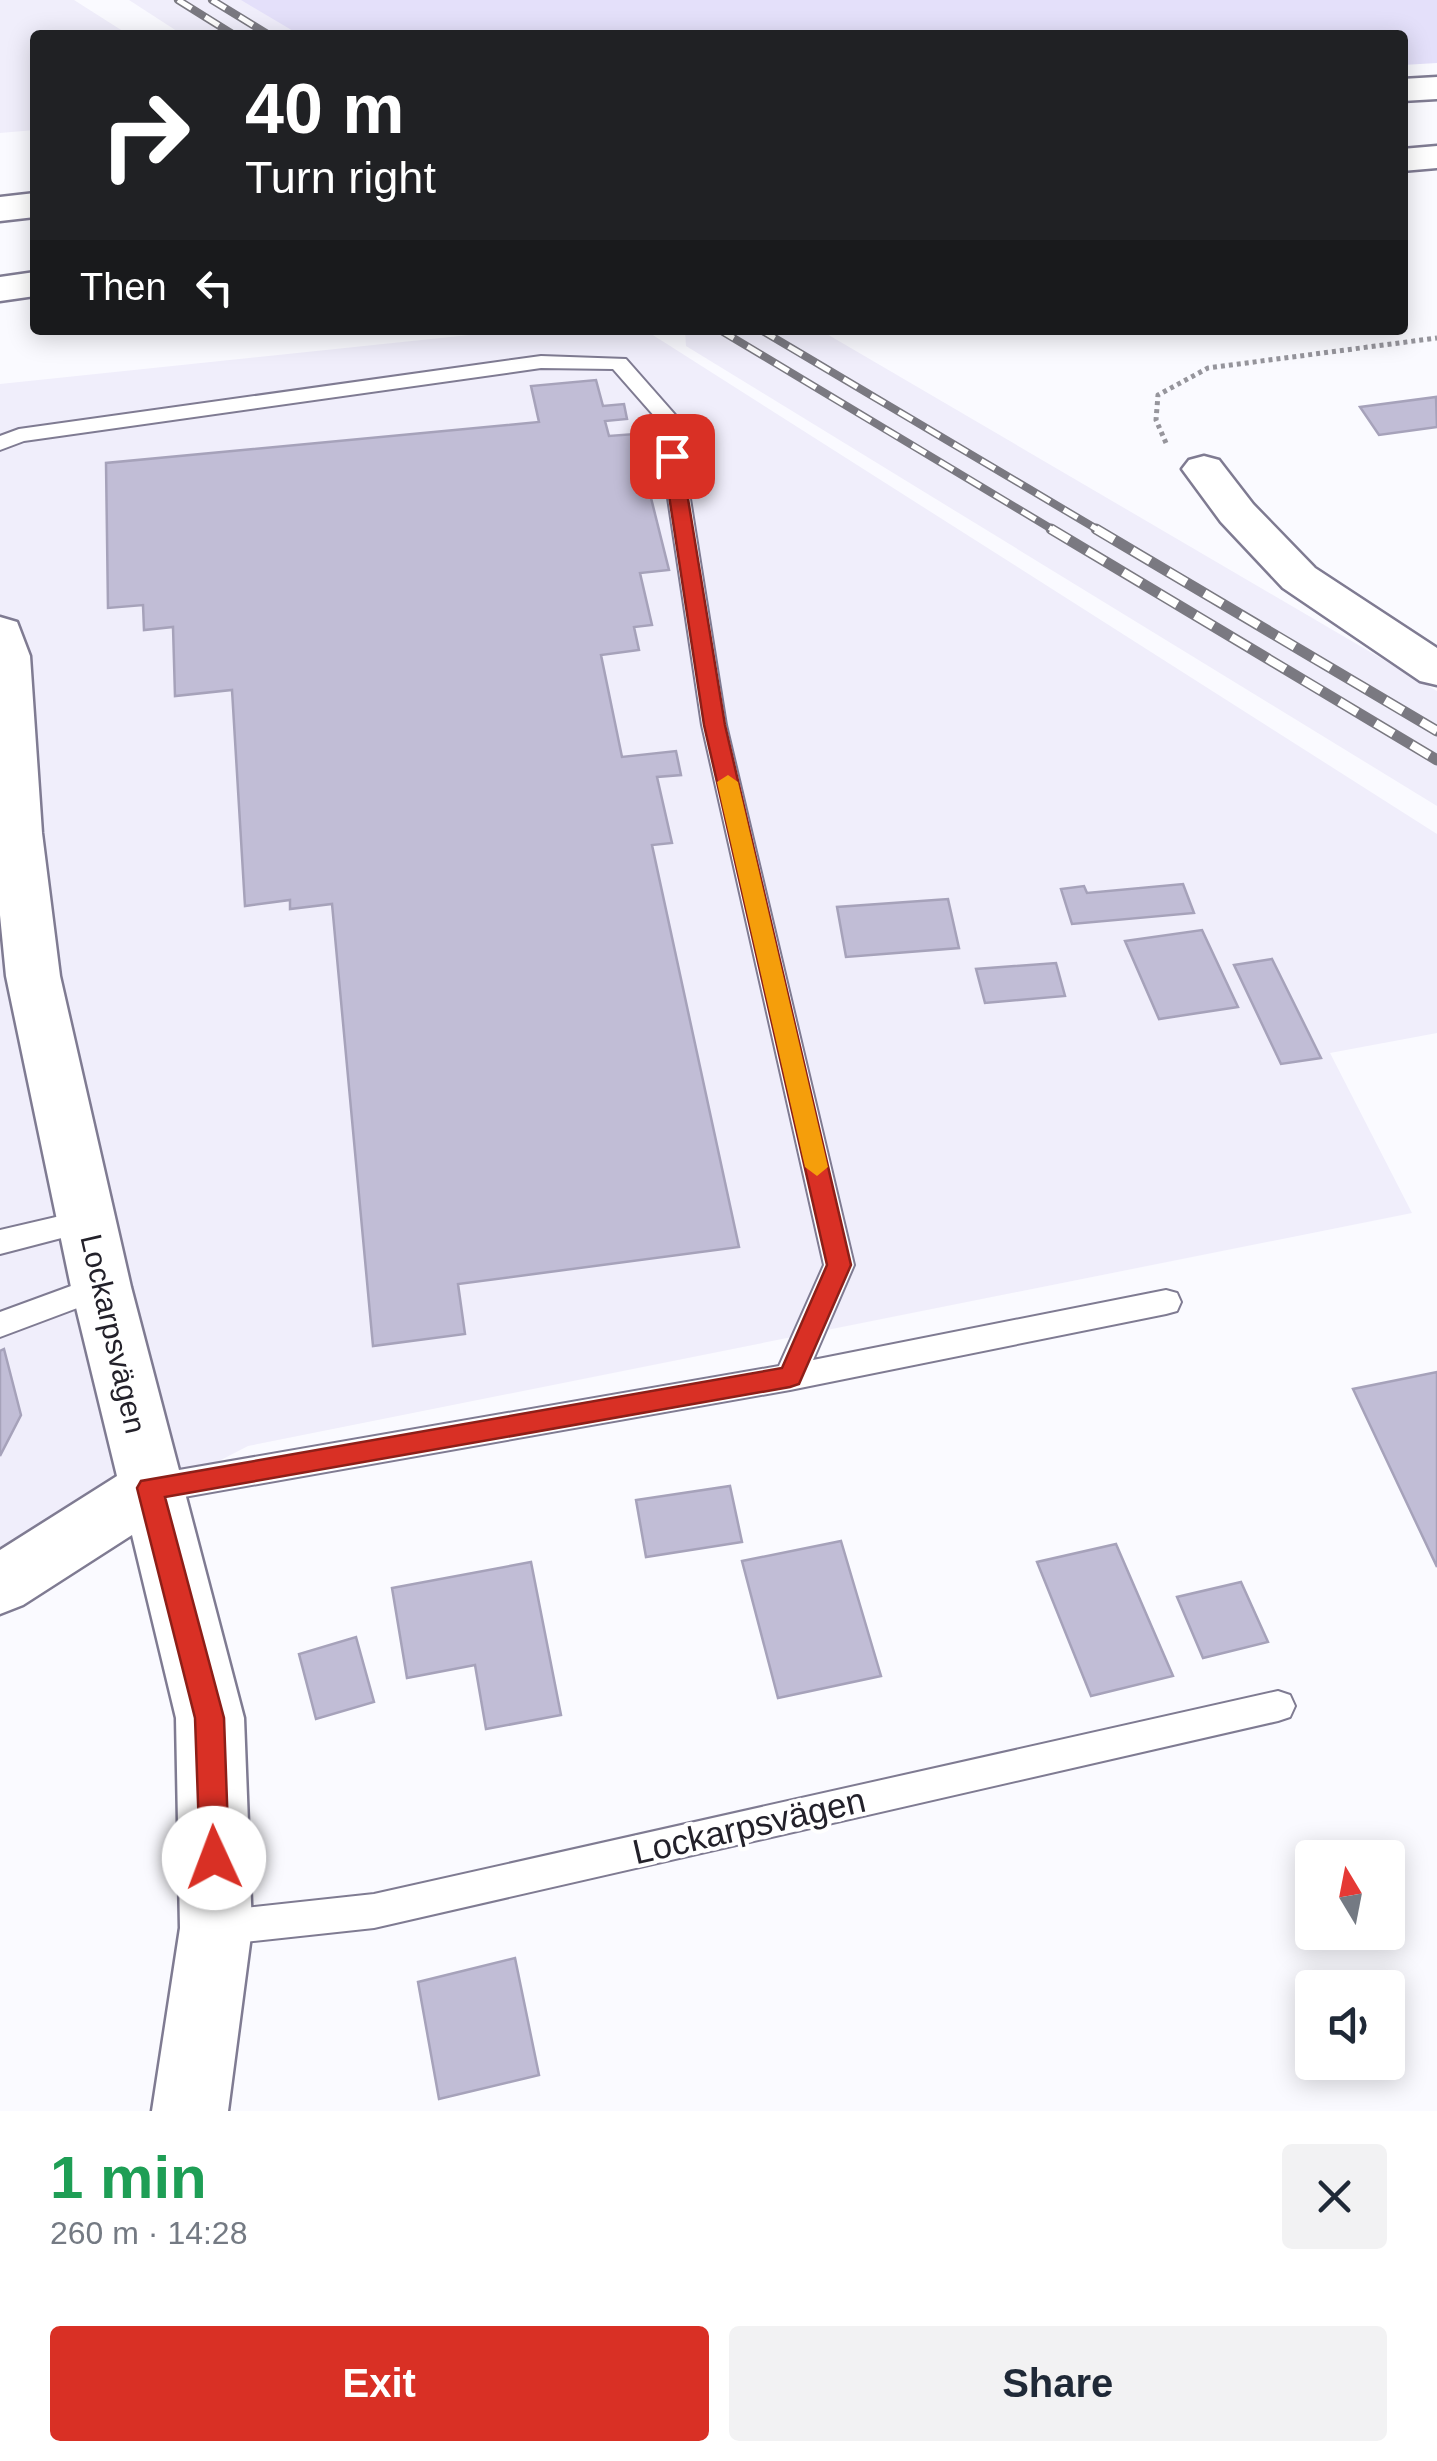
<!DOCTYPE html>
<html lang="en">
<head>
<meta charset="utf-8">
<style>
	body { margin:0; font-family:Helvetica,sans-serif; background:#f2f2f3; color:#1f2937; height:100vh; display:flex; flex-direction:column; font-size:38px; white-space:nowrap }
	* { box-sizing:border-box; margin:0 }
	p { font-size:32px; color:#747a83 }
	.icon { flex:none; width:55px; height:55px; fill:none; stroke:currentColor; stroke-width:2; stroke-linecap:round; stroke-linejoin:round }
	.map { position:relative; height:2111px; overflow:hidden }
	.sheet { display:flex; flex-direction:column; background:#fff; flex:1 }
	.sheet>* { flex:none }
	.guide { position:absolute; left:30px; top:30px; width:1378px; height:305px; border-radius:10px; box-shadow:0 5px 25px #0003; background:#202124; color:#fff; overflow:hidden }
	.needle { width:65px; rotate:350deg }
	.tools { position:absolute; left:1295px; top:1840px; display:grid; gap:20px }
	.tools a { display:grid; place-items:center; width:110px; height:110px; border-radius:10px; background:#fff; box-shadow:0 5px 25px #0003; font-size:50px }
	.pin { position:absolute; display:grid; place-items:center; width:85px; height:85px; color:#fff; margin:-42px; border-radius:20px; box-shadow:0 5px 15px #0006 }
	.me { position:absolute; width:110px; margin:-55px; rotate:358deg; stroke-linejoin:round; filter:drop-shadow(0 0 8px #0008) }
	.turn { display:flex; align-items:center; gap:35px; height:210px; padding:0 50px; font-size:45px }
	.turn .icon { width:130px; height:130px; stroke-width:2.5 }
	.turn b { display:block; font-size:70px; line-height:85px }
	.then { display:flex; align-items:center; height:95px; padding:0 50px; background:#0003; gap:20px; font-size:38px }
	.round { display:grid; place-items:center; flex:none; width:105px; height:105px; border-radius:10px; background:#f2f2f3 }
	.head { display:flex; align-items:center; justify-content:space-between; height:170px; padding:0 50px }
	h1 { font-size:60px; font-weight:600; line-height:75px; color:#1e9e55 }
	.cta { display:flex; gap:20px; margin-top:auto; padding:20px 50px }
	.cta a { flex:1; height:115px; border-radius:10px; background:#d93025; color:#fff; font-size:40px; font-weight:600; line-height:115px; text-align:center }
	.cta a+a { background:#f2f2f3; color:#1f2937 }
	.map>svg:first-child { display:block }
	.built { fill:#f0eefb }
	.green { fill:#e4e0fa }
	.building { fill:#c1bdd6; stroke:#a6a2ba; stroke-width:2.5 }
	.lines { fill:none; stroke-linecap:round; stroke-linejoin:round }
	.lane-casing { stroke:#7f7b92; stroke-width:4 }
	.street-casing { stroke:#7f7b92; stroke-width:5 }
	.highway-casing { stroke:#7f7b92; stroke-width:5 }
	.path { stroke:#96959c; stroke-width:5; stroke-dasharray:4 4; stroke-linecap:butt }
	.lane { fill:#fff; fill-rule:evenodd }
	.street { fill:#fff; fill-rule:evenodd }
	.highway { fill:#fff; fill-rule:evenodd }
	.rail-far1-casing { stroke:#7a7981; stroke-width:8 }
	.rail-casing { stroke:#7a7981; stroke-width:11 }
	.rail-far1 { stroke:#fff; stroke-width:5; stroke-dasharray:16; stroke-linecap:butt }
	.rail { stroke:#fff; stroke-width:8; stroke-dasharray:21; stroke-linecap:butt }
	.route { fill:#d93025; stroke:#8d1f18; stroke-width:2.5 }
	.slow { fill:#f59e0b }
	.labels { text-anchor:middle; stroke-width:8; stroke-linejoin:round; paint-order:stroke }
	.street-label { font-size:30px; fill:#23212a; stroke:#fff }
	.near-street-label { font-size:35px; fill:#23212a; stroke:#fff }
</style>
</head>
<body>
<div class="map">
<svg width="1437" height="2111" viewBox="0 0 1437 2111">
	<rect width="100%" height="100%" fill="#fafaff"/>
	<g class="built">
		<polygon points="0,0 74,0 129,35 35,35 35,130 0,133"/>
		<polygon points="129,0 253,0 310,35 183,35"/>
		<polygon points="517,330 645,330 1437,834 1437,1033 1330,1053 1412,1213 248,1446 0,1574 0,384"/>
		<polygon points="685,330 820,330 1437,691 1437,806 686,346"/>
	</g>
	<polygon class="green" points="241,0 1437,0 1437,63 1403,65 1402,35 300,35"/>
	<g class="building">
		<polygon points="596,380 603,406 624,404 627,419 605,421 609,436 635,434 669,570 640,573 652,625 634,627 639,650 601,655 622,757 676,751 681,775 657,777 672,843 652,845 739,1247 458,1284 465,1334 373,1346 332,904 290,909 290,900 245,906 232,690 175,696 173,627 144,630 143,605 108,608 106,463 539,422 531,386"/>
		<polygon points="1436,397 1437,427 1379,435 1360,407"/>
		<polygon points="1183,884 1194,913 1072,924 1061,889 1084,886 1087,893"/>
		<polygon points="948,899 959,948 846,957 837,907"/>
		<polygon points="1202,930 1238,1007 1159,1019 1125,941"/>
		<polygon points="1272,959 1321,1058 1281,1064 1234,965"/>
		<polygon points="1056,963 1065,996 985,1003 976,969"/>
		<polygon points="4,1349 21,1415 0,1456 0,1351"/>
		<polygon points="1437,1372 1437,1567 1353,1389"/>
		<polygon points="730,1486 742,1542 646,1557 636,1500"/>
		<polygon points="841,1541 881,1676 778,1698 742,1561"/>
		<polygon points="1116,1544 1173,1676 1091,1696 1037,1562"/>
		<polygon points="531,1562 561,1715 486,1729 475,1665 407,1678 392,1588"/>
		<polygon points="1241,1582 1268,1642 1203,1658 1177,1597"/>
		<polygon points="356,1637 374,1702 316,1719 299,1654"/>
		<polygon points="515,1958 539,2075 439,2099 418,1982"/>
	</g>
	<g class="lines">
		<defs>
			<g id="lane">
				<polygon points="541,356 626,359 677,417 726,725 854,1265 813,1360 1166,1290 1177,1293 1181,1302 1177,1311 1166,1314 790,1390 150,1503 139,1499 134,1489 139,1479 150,1475 779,1366 824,1265 702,725 656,418 613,369 541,368 24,441 0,450 0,436 19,429"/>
				<polygon points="86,1210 96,1213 101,1221 96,1229 0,1254 0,1230"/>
				<polygon points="101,1275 112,1279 116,1287 112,1295 0,1337 0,1312"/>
				<polygon points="1278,1691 1290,1695 1295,1706 1290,1717 1278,1721 374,1928 216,1945 203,1940 198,1928 203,1916 216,1911 374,1894"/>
			</g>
			<g id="street">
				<polygon points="1204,456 1219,460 1253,504 1315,568 1437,648 1437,685 1420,681 1283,588 1221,522 1182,469 1189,460"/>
				<polygon points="0,617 17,622 30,656 42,833 60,976 131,1287 244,1718 252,1928 228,2111 152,2111 180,1928 176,1718 132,1535 23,1605 0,1614 0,1550 117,1476 71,1287 6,976 0,915"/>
			</g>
			<g id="highway">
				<polygon points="1437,77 1437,99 1402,101 1402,79"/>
				<polygon points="1437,146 1437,168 1402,171 1402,149"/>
				<polygon points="35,193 35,217 0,221 0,197"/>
				<polygon points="35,272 35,296 0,301 0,277"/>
			</g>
		</defs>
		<use href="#lane" class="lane-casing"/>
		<use href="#street" class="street-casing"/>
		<use href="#highway" class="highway-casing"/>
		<polyline class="path" points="1166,443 1156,420 1158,395 1208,368 1437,338"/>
		<use href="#lane" class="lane"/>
		<use href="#street" class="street"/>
		<use href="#highway" class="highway"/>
		<defs>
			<g id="rail-far1">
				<polyline points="178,0 234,35"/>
				<polyline points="212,0 269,35"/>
				<polyline points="720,330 1055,531"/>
				<polyline points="761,330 1100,531"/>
			</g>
			<g id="rail">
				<polyline points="1051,529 1437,760"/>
				<polyline points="1096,529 1437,731"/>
			</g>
		</defs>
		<use href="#rail-far1" class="rail-far1-casing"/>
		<use href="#rail" class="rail-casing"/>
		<use href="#rail-far1" class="rail-far1"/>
		<use href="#rail" class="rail"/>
	</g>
	<polygon class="route" points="672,450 681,456 725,725 851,1265 799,1384 790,1387 165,1497 224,1718 229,1858 225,1868 214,1872 204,1868 200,1858 195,1718 137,1488 141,1481 782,1368 827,1265 704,725 663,456"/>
	<polygon class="slow" points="728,775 738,782 828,1167 817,1176 805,1167 717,782"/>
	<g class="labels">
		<g class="street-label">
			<text transform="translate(113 1334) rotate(77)" y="10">Lockarpsvägen</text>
		</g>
		<g class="near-street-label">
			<text transform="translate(749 1826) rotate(-13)" y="12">Lockarpsvägen</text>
		</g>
	</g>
</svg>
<div class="tools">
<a><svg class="needle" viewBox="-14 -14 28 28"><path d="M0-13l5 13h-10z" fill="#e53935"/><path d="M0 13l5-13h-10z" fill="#747a83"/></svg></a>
<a><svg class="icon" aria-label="sound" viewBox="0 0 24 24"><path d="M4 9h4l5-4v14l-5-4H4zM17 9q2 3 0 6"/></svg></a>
</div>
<div class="pin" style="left:672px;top:456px;background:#d93025"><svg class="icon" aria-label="arrive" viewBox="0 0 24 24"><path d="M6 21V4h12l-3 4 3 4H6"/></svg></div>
<svg class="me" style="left:214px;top:1858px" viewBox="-20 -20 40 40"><circle r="19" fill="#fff"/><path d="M0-13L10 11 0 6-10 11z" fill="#d93025"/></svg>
<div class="guide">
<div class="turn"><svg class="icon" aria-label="right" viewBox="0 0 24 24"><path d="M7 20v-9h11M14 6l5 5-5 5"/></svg><div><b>40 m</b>Turn right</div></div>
<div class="then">Then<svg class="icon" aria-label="left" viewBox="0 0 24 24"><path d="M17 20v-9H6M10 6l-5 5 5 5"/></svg></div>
</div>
</div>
<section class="sheet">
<div class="head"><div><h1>1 min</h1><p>260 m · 14:28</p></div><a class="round"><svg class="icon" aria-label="close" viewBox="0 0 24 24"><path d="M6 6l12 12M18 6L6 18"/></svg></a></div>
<div class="cta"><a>Exit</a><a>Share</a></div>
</section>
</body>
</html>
